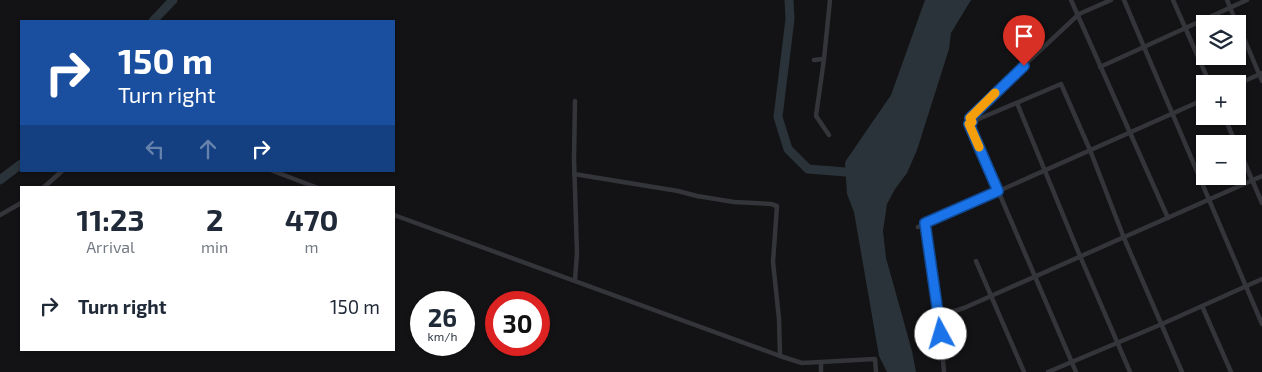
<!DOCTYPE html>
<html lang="en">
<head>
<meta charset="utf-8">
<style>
	body { margin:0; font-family:"Exo 2",sans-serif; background:#f6f6f7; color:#1f2937; height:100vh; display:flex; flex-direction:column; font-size:19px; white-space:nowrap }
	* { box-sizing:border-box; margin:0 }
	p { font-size:16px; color:#747a83 }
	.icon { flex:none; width:28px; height:28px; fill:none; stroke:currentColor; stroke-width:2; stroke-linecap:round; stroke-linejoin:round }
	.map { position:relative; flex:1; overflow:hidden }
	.sheet { position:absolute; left:20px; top:186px; width:375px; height:165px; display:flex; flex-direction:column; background:#fff; border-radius:0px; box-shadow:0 1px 4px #0004 }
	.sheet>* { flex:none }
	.banner { position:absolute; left:20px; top:20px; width:375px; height:152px; border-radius:0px; box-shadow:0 1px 4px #0004; background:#1a4fa0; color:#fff; overflow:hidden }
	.buttons { position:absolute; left:1196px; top:15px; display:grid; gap:10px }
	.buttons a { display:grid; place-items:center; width:50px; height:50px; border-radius:0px; background:#fff; box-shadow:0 1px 4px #0004; font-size:25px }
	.speed { position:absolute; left:410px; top:291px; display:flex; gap:10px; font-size:25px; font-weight:700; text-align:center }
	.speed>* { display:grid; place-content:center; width:65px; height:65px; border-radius:50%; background:#fff; box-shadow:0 1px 4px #0004; line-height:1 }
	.speed small { font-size:12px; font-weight:400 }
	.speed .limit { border:8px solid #d22; background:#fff; color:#111 }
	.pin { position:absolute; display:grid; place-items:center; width:42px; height:42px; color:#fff; margin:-51px -21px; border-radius:50% 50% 50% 0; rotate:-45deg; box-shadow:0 0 5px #0007 }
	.pin .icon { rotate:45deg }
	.me { position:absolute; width:55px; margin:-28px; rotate:354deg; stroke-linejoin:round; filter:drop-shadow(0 0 4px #0008) }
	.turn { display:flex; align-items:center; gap:18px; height:105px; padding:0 15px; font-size:22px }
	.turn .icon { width:65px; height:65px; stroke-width:2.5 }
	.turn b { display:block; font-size:35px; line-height:42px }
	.lanes { display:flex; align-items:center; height:48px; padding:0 15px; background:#0003; justify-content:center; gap:25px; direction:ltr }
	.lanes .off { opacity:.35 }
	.eta { display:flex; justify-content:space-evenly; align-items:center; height:85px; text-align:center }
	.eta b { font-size:30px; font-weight:700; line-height:35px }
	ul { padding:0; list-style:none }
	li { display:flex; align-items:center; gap:15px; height:70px; padding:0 15px }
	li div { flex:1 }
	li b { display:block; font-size:19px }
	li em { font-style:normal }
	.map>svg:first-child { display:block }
	.water { fill:#2a3339 }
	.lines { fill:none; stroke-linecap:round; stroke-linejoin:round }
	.river { stroke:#2a3339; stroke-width:9 }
	.street { stroke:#34353a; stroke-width:4.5 }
	.route-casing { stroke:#114b97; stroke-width:12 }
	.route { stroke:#1a73e8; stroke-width:9 }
	.slow { stroke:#f59e0b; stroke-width:9 }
</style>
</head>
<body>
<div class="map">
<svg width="1262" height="372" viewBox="0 0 1262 372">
	<rect width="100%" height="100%" fill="#131315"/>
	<polygon class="water" points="925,0 971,0 951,33 949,49 917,150 907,173 895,189 887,204 883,231 886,258 912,351 916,372 887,372 879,356 854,212 847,194 845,162 891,95"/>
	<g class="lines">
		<g class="river">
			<polyline points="789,0 790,19 778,117 788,149 808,169 858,173"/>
			<polyline points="153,21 173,0"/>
			<polyline points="0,180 21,164"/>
		</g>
		<g class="street">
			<polyline points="1071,0 1168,218"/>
			<polyline points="1124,0 1262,324"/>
			<polyline points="1173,0 1210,84"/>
			<polyline points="1227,0 1237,24"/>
			<polyline points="1238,24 1262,81"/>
			<polyline points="824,59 816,116 829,135"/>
			<polyline points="814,60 824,59 830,0"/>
			<polyline points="1100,67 1247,0"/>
			<polyline points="1238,84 1262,73"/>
			<polyline points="1017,103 1080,256 1130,372"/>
			<polyline points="1224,116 1236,144"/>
			<polyline points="971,122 969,117 1079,14 1111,0"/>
			<polyline points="1238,147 1262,203"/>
			<polyline points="273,171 318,188"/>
			<polyline points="574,174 678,191 697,196 734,202 771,204 777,206 773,262 779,319 780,356"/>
			<polyline points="43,188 62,171"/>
			<polyline points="0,215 21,203"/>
			<polyline points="394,215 780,356 802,363 875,359 876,372"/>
			<polyline points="925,223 939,316 944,372"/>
			<polyline points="918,227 1205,99"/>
			<polyline points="976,261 1024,372"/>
			<polyline points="575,280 577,253 574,159 575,101"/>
			<polyline points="1202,306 1231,372"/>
			<polyline points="939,316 964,308 1262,176"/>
			<polyline points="821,363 821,372"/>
			<polyline points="1048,372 1162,324 1262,279"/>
			<polyline points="1076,372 969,123 1061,84 1090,150 1124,238 1182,372"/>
		</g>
	</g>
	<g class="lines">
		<defs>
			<polyline id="route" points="941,334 925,223 998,191 969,124 972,122 970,118 1024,66"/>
		</defs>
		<use href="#route" class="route-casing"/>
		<use href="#route" class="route"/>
		<polyline class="slow" points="979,147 969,124 972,122 970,118 995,93"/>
	</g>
</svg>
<div class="buttons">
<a><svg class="icon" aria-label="layers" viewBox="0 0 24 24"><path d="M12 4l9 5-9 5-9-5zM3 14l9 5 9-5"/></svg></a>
<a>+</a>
<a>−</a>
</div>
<div class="speed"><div>26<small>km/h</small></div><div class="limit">30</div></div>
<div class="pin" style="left:1024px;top:66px;background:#d93025"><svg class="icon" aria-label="arrive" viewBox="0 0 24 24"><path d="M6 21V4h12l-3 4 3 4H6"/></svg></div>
<svg class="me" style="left:941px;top:334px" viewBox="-20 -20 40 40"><circle r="19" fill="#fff"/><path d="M0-13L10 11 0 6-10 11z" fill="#1a73e8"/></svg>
<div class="banner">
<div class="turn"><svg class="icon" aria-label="right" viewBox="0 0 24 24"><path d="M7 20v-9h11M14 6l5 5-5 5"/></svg><div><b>150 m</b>Turn right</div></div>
<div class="lanes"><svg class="icon off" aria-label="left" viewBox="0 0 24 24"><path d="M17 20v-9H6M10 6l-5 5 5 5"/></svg><svg class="icon off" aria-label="ahead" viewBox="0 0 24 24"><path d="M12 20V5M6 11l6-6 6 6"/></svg><svg class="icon" aria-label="right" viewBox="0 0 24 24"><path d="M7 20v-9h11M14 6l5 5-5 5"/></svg></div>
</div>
<section class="sheet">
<div class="eta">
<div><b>11:23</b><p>Arrival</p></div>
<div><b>2</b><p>min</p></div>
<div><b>470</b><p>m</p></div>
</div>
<ul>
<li><svg class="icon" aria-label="right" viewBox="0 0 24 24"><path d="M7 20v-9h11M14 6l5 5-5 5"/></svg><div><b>Turn right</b></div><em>150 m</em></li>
</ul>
</section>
</div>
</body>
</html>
